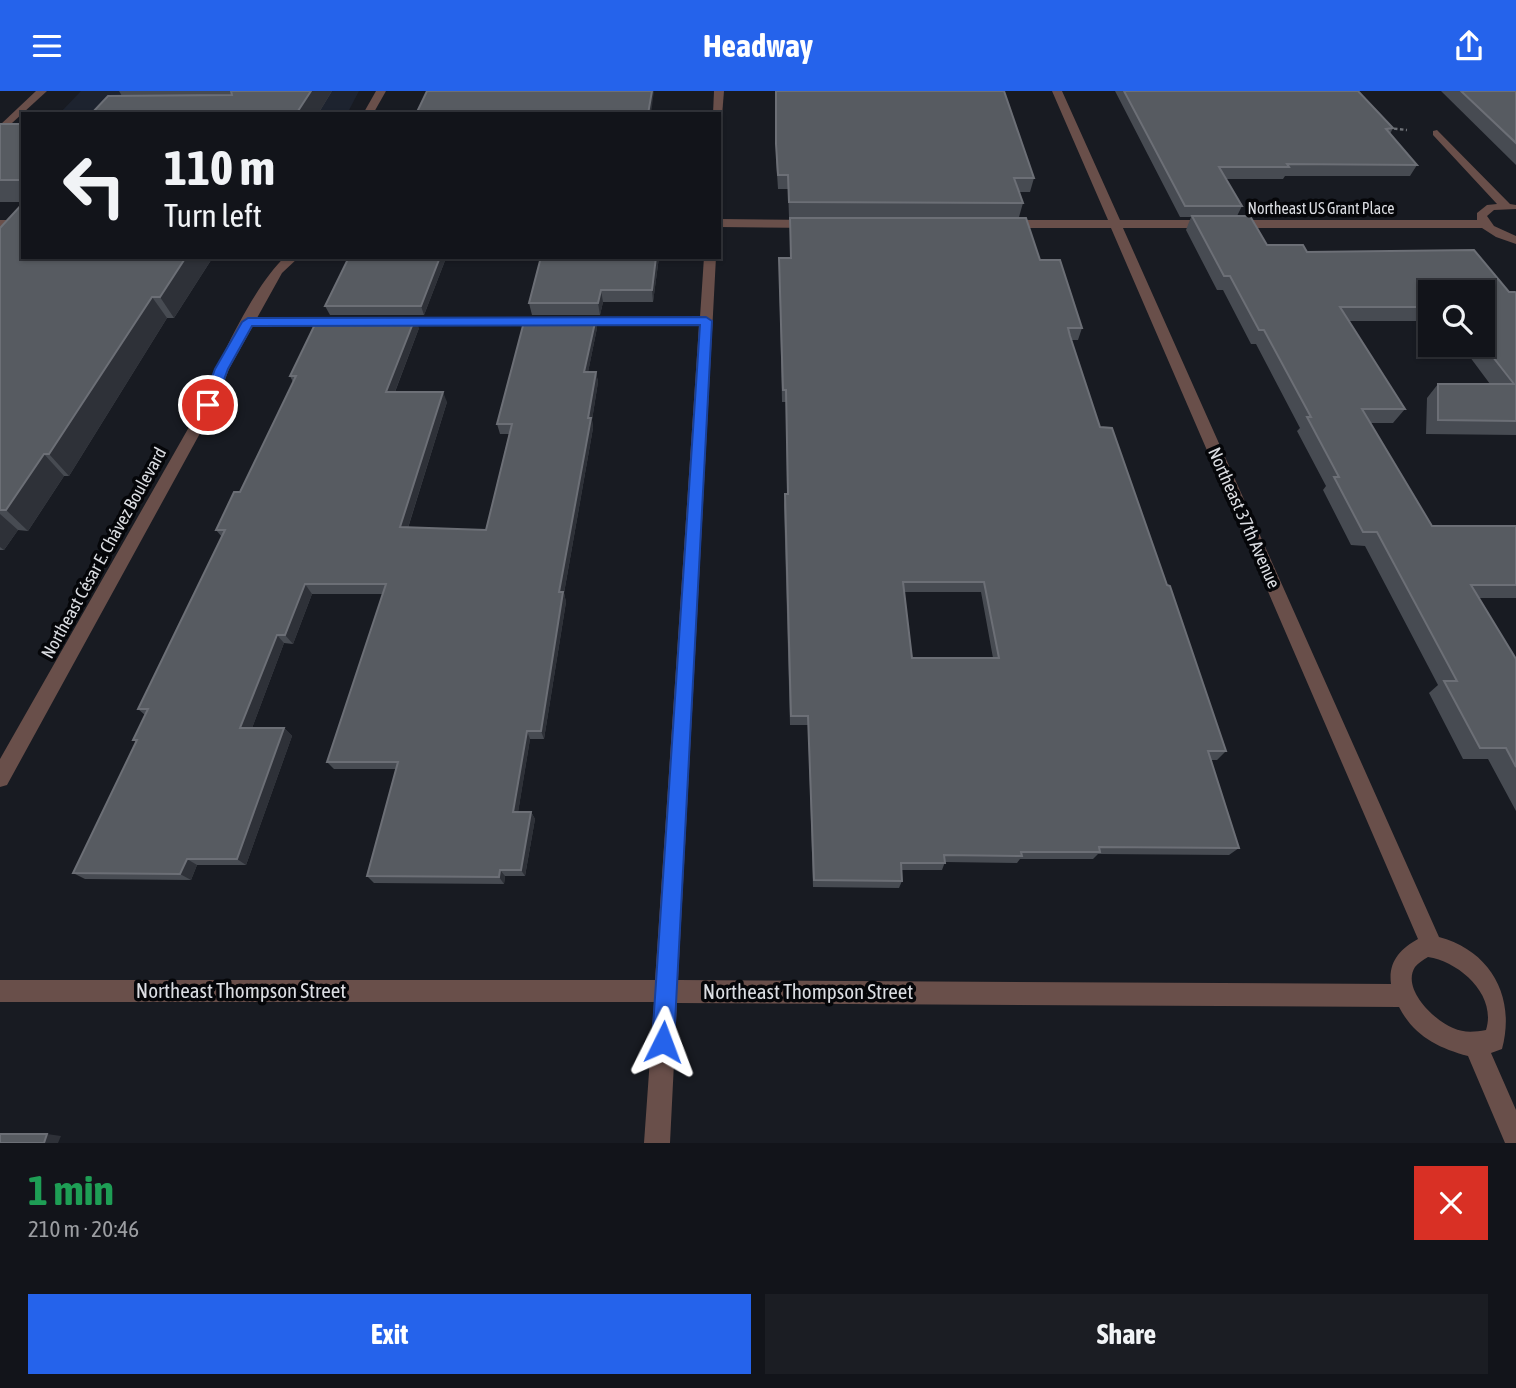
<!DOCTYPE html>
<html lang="en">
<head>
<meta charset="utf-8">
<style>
	body { margin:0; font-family:"Asap Condensed",sans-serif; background:#1b1d23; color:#f1f3f6; height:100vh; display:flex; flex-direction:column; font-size:26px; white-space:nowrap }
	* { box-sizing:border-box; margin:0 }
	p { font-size:23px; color:#9c9ea2 }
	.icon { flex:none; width:38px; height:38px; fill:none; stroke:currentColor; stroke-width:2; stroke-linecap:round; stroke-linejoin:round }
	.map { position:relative; height:1052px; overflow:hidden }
	.details { display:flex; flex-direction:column; background:#12141a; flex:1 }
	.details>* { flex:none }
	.hud { position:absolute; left:21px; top:21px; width:700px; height:147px; border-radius:0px; box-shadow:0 2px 5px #0004,0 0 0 2px #313339; background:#12141a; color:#f1f3f6; overflow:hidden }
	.buttons { position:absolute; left:1418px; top:189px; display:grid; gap:14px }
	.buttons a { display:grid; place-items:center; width:77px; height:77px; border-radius:0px; background:#12141a; box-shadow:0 2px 5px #0004,0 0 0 2px #313339; font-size:35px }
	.pin { position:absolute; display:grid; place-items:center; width:60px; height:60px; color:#fff; margin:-30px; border:4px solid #fff; border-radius:50%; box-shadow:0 2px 7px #0007 }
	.me { position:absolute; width:77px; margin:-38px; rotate:3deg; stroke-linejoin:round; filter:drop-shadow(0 0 5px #0008) }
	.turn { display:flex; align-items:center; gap:24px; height:147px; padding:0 28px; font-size:32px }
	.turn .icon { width:91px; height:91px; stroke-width:2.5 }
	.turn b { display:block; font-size:49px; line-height:60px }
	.round { display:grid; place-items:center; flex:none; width:74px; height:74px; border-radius:0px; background:#1b1d23 }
	.overview { display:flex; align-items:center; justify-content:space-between; height:119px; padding:0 28px }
	h1 { font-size:42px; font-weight:700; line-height:52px; color:#1e9e55 }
	.button { display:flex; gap:14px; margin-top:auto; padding:14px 28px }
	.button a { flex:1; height:80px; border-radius:0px; background:#2563eb; color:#fff; font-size:28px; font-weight:700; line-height:80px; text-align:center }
	.button a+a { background:#1b1d23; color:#f1f3f6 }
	header { display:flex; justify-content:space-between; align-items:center; height:91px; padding:0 28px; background:#2563eb; color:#fff; font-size:32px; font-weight:700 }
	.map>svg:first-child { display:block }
	.built { fill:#1d232f }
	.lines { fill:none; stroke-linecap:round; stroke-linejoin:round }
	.path { stroke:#6d7076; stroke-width:2.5; stroke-dasharray:3.5 2.5; stroke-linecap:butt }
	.minor { fill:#694f4a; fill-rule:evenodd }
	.wall { fill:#474b52; fill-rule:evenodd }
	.shaded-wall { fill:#2e3138 }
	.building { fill:#575b61; stroke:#6c6f76; stroke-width:2; fill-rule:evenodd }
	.route { fill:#2563eb; stroke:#184099; stroke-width:2 }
	.labels { text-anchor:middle; stroke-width:7; stroke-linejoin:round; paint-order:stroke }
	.far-street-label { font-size:16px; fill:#dbdde2; stroke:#050609 }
	.street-label { font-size:18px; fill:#dbdde2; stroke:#050609 }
	.near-street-label { font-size:21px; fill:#dbdde2; stroke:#050609 }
</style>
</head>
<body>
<header><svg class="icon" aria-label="menu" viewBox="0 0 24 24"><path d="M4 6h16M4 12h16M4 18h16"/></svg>Headway<svg class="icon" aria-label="share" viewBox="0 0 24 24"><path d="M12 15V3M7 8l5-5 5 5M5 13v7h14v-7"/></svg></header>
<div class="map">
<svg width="1516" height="1052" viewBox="0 0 1516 1052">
	<rect width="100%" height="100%" fill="#181b22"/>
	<polygon class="built" points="81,0 359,0 347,23 59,23"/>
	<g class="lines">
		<polyline class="path" points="1388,37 1407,39"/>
		<g class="minor">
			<polygon points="36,0 47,0 0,43 0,34"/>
			<polygon points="376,0 386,0 373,23 363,23"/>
			<polygon points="714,0 724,0 722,25 713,23"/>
			<path d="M1052,0H1062L1120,129H1477V122L1487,114L1497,113L1433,44V40L1437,39L1510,113L1516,114V118L1494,119L1487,125L1494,135L1516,145V153L1496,146L1482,137H1123L1439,846C1491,860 1516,906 1502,958L1491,962L1516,1019V1052H1505L1468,965C1438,957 1414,945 1399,916L677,912L670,1052H644L654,911H0V889H655L699,234L394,235L387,231L394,227L700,226L704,166H716L678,889L1391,893C1388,871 1400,858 1418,848L1111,137H1006L1000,133L1006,129H1108ZM1428,866C1460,871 1497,904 1486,939C1474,941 1464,942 1453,937C1435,930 1401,898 1415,876C1418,872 1423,869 1428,866Z"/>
			<polygon points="719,128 814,129 820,133 814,137 719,136"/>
			<rect x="0" y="129" width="23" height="8"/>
			<path d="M285,166H299L282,182L257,227H338L345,231L338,235H253L229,278L215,315L7,694L0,696V668L201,315C216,275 254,194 285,166Z"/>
		</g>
	</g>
	<g class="wall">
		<polygon points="119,0 332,0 318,23 91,23 122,5"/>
		<polygon points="776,0 1034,87 1030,101 1019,101 1023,112 1019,126 789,126 788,98 778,98 776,67"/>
		<polygon points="1115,0 1358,0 1393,37 1390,43 1417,74 1410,85 1285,85 1283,88 1226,88 1242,115 1237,125 1267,154 1516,202 1516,344 1426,343 1427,307 1438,293 1490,293 1461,254 1482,254 1482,201 1430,201 1430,230 1349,230 1405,318 1393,332 1370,332 1432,435 1516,435 1516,507 1479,507 1516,568 1516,720 1488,668 1463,668 1429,602 1438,594 1365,455 1351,454 1323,399 1326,395 1297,340 1300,337 1256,253 1251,253 1223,199 1217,199 1186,139 1191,126 1180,126"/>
		<polygon points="1441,0 1516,0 1516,74"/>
		<rect x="0" y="33" width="23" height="78"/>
		<path d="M790,127L1040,169L1082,237L1078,249H1071L1100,336L1167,494L1226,660L1217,669H1211L1239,757L1229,764L1098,763L1093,768H1020L1017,772L945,771L942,779H901L902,790L899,797L813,796L808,634H790L784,414L785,403H787L786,311H782L779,178V167H790ZM904,501H981L993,567H912Z"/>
		<polygon points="0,137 23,166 213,166 174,227 167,227 69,385 64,385 28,440 18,439 4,459 0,459"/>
		<polygon points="659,166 653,211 603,211 600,224 532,224 529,212"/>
		<polygon points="446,167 424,224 330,224 325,215"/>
		<polygon points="596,227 597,237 588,281 596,281 598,291 592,329 593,337 564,502 566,511 544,648 530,648 518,721 531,721 535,728 525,785 505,785 504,793 374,792 367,785 396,678 334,678 327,671 383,503 312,503 293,553 284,552 252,637 284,637 292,645 246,774 197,774 191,789 85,788 73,782 136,651 133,649 145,624 138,618 222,446 216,439 240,401 293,291 290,285 419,237 395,301 447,311 408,437 486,439 509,343 500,343 497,333"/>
	</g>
	<g class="shaded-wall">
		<polygon points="311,0 332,0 318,23 296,23"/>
		<polygon points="652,0 654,0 651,23 648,23"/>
		<polygon points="186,166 213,166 174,227 160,206"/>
		<polygon points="440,166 446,167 424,224 421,215"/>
		<polygon points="656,166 659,166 653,211 652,199"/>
		<polygon points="601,199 603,211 600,224 598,212"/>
		<polygon points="152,206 167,227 69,385 49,363"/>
		<polygon points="415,227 419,237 391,311 386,301"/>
		<polygon points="596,227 597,237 586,291 584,281"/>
		<polygon points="596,281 598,291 592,329 593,337 564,502 566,511 544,648 541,640 559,501"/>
		<polygon points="443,301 447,311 405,446 400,436"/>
		<polygon points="44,363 64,385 28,440 6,419"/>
		<polygon points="0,423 18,439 4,459 0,456"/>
		<polygon points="305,493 312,503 293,553 285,544"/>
		<polygon points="277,544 284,552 249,645 240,637"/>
		<polygon points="284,637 292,645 246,774 237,768"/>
		<polygon points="527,640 530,648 517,728 513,721"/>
		<polygon points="531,721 535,728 525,785 521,779"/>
		<polygon points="187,768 197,774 191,789 180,783"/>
		<polygon points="500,779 505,785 504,793 499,786"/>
		<polygon points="47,1043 61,1045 58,1052 44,1052"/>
	</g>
	<g class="building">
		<polygon points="231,0 311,0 296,23 91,23 108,5 232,4"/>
		<polygon points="427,0 652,0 648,23 416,23"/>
		<polygon points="776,0 1004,0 1034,87 1014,87 1023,112 789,111 788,84 778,84 776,53"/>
		<polygon points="1124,0 1358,0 1393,37 1386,38 1417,74 1287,73 1289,76 1219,76 1242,115 1185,115"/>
		<polygon points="1461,0 1516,0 1516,52"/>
		<rect x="0" y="33" width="23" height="56"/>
		<polygon points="23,112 23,166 186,166 160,206 152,206 49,363 44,363 6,419 0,419 0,137"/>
		<polygon points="1192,125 1250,125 1267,154 1303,154 1307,161 1474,159 1509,201 1515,201 1516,202 1516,330 1438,329 1438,293 1514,293 1482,252 1482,201 1430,201 1430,216 1340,216 1405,318 1362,318 1432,435 1516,435 1516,494 1471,494 1516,568 1516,676 1506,657 1480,657 1444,590 1457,590 1377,441 1363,441 1334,386 1339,386 1307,326 1311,326 1264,239 1259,239 1230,185 1224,185"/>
		<path d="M790,127H1026L1040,169H1060L1082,237H1068L1070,245L1100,336L1112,337L1167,494L1170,495L1226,660H1208L1239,757L1099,756L1100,761H1021L1022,765L944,764L945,772H901L902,790L814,789L808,625H791L785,403H788L786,299H783L779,167H791ZM903,491H984L999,567H912Z"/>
		<polygon points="349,166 440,166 421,215 325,215"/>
		<polygon points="541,166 656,166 652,199 601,199 598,212 529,212"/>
		<polygon points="318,227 415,227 386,301 443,301 400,436 486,439 512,333 497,333 525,227 596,227 584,281 596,281 588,327 591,327 559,501 563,501 541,640 527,640 513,721 531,721 521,779 500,779 499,786 367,785 398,671 327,671 386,493 305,493 285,544 277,544 240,637 284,637 237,768 187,768 180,783 73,782 137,649 133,649 148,618 138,618 225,439 216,439 234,401 240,401 296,285 290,285"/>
		<polygon points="0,1043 47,1043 44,1052 0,1052"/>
	</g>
	<polygon class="route" points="706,226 712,230 674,951 671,959 663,962 655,959 652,951 700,234 252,235 228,278 213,318 204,318 202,314 215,278 242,231 248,227"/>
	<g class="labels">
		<g class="far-street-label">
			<text x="1321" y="123">Northeast US Grant Place</text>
		</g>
		<g class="street-label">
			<text transform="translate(1244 427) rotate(66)" y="6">Northeast 37th Avenue</text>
			<text transform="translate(104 462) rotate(-61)" y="6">Northeast César E. Chávez Boulevard</text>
		</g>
		<g class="near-street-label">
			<text x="241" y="907">Northeast Thompson Street</text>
			<text x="808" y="908">Northeast Thompson Street</text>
		</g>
	</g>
</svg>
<div class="buttons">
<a><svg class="icon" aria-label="search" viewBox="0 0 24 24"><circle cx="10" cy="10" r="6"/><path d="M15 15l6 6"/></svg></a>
</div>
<div class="pin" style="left:208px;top:314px;background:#d93025"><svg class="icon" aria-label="arrive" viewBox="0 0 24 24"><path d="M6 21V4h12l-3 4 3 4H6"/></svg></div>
<svg class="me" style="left:663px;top:951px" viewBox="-20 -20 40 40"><path d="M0-17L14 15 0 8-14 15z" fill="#2563eb" stroke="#fff" stroke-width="4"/></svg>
<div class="hud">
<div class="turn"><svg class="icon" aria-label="left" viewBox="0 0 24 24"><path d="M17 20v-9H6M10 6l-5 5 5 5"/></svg><div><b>110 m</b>Turn left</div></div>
</div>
</div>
<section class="details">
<div class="overview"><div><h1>1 min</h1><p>210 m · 20:46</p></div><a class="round" style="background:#d93025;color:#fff"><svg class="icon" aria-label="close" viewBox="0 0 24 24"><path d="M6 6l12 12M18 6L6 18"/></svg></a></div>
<div class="button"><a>Exit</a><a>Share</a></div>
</section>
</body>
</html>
